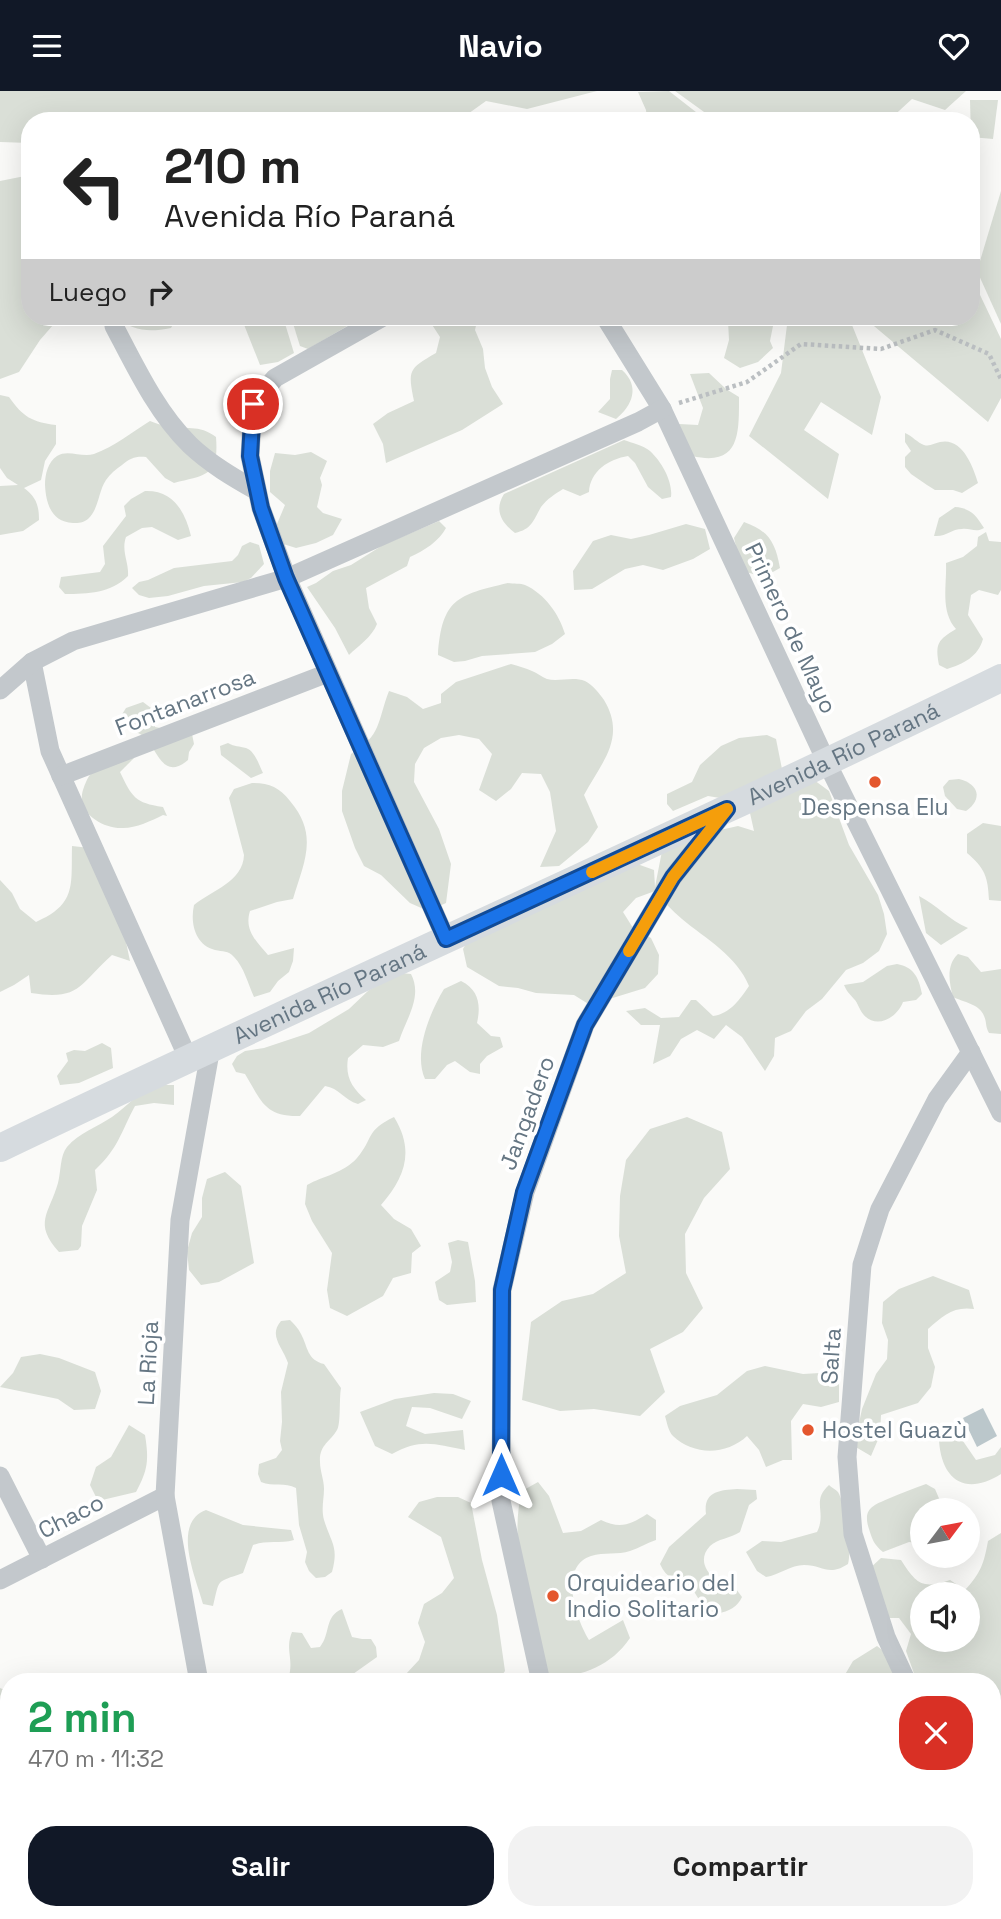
<!DOCTYPE html>
<html lang="es">
<head>
<meta charset="utf-8">
<style>
	body { margin:0; font-family:"Space Grotesk",sans-serif; background:#f2f2f2; color:#222; height:100vh; display:flex; flex-direction:column; font-size:26px; white-space:nowrap }
	* { box-sizing:border-box; margin:0 }
	p { font-size:23px; color:#767676 }
	.icon { flex:none; width:38px; height:38px; fill:none; stroke:currentColor; stroke-width:2; stroke-linecap:round; stroke-linejoin:round }
	.map { position:relative; flex:1; overflow:hidden }
	.drawer { position:absolute; left:0px; top:1582px; width:1001px; height:247px; display:flex; flex-direction:column; background:#fff; border-radius:28px 28px 0 0; box-shadow:0 7px 28px #0002 }
	.drawer>* { flex:none }
	.top-card { position:absolute; left:21px; top:21px; width:959px; height:214px; border-radius:28px; box-shadow:0 7px 28px #0002; background:#fff; color:#222; overflow:hidden }
	.needle { width:46px; rotate:58deg }
	.fabs { position:absolute; left:910px; top:1407px; display:grid; gap:14px }
	.fabs a { display:grid; place-items:center; width:70px; height:70px; border-radius:50%; background:#fff; box-shadow:0 7px 28px #0002; font-size:35px }
	.pin { position:absolute; display:grid; place-items:center; width:60px; height:60px; color:#fff; margin:-30px; border:4px solid #fff; border-radius:50%; box-shadow:0 2px 7px #0007 }
	.me { position:absolute; width:77px; margin:-38px; rotate:0deg; stroke-linejoin:round; filter:drop-shadow(0 0 5px #0008) }
	.turn { display:flex; align-items:center; gap:24px; height:147px; padding:0 28px; font-size:32px }
	.turn .icon { width:91px; height:91px; stroke-width:2.5 }
	.turn b { display:block; font-size:49px; line-height:60px }
	.then { display:flex; align-items:center; height:66px; padding:0 28px; background:#0003; gap:14px; font-size:26px }
	.round { display:grid; place-items:center; flex:none; width:74px; height:74px; border-radius:28px; background:#f2f2f2 }
	.head { display:flex; align-items:center; justify-content:space-between; height:119px; padding:0 28px }
	h1 { font-size:42px; font-weight:800; line-height:52px; color:#1e9e55 }
	.cta { display:flex; gap:14px; margin-top:auto; padding:14px 28px }
	.cta a { flex:1; height:80px; border-radius:28px; background:#111827; color:#fff; font-size:28px; font-weight:800; line-height:80px; text-align:center }
	.cta a+a { background:#f2f2f2; color:#222 }
	header { display:flex; justify-content:space-between; align-items:center; height:91px; padding:0 28px; background:#111827; color:#fff; font-size:32px; font-weight:800 }
	.map>svg:first-child { display:block }
	.green { fill:#dadfd7; fill-rule:evenodd }
	.water { fill:#bbc7cb }
	.lines { fill:none; stroke-linecap:round; stroke-linejoin:round }
	.path { stroke:#bbbfc2; stroke-width:4.5; stroke-dasharray:3.5 3.5; stroke-linecap:butt }
	.street { stroke:#c3c8cc; stroke-width:19 }
	.secondary { stroke:#d6dbdf; stroke-width:28 }
	.route-casing { stroke:#114b97; stroke-width:18 }
	.route { stroke:#1a73e8; stroke-width:12 }
	.slow { stroke:#f59e0b; stroke-width:12 }
	.poi-dot { fill:#e4572e; stroke:#fff; stroke-width:2.5 }
	.labels { text-anchor:middle; stroke-width:7; stroke-linejoin:round; paint-order:stroke }
	.street-label { font-size:23px; fill:#657683; stroke:#fff }
	.poi-label { font-size:23px; fill:#657683; stroke:#fff; text-anchor:start }
</style>
</head>
<body>
<header><svg class="icon" aria-label="menu" viewBox="0 0 24 24"><path d="M4 6h16M4 12h16M4 18h16"/></svg>Navio<svg class="icon" aria-label="heart" viewBox="0 0 24 24"><path d="M12 20l-8-8c-3-5 5-10 8-4 3-6 11-1 8 4z"/></svg></header>
<div class="map">
<svg width="1001" height="1828" viewBox="0 0 1001 1828">
	<rect width="100%" height="100%" fill="#fafaf8"/>
	<g class="green">
		<polygon points="0,0 597,0 527,18 486,10 465,25 467,30 30,30 30,52 0,51"/>
		<polygon points="669,0 701,25 702,30 647,30 646,19 638,1"/>
		<polygon points="675,0 966,0 945,19 912,8 888,30 710,30 711,26"/>
		<polygon points="970,9 998,9 993,48 971,46"/>
		<polygon points="30,84 30,226 60,226 40,249 19,281 0,288 0,90"/>
		<polygon points="1001,100 1001,233 977,180"/>
		<polygon points="971,185 1001,248 1001,307 988,331 868,230 852,234 881,306 872,344 821,311 804,339 839,363 828,408 749,345 781,282 788,226 971,226"/>
		<path d="M113,226H177L171,237C146,242 134,239 113,226Z"/>
		<polygon points="241,226 283,226 294,262 278,271 260,274"/>
		<polygon points="291,226 359,226 349,234 308,258 300,255"/>
		<path d="M427,226H478L475,239L483,258L485,277L492,296L503,313L462,339L386,372L383,353L373,333L388,322L414,310C408,279 408,278 436,262L440,246Z"/>
		<polygon points="717,226 770,226 774,230 770,250 773,257 758,271 740,277 724,267 729,249 728,230"/>
		<path d="M612,279H622C640,295 633,314 616,328L598,321L610,308V288Z"/>
		<path d="M709,282L726,298L739,306C739,343 740,376 692,365L679,333L698,334L703,317L690,283Z"/>
		<path d="M0,304L9,306C23,326 32,331 56,334V353L45,370L41,389L24,397C36,406 39,414 39,429L23,440L0,444V395L18,394L7,387L0,377Z"/>
		<path d="M150,330C155,332 161,334 167,335C185,339 199,333 216,346C219,385 207,384 174,392L165,387L146,366C136,365 130,367 122,374C116,378 110,383 106,389C98,401 99,418 88,428C83,432 79,432 73,432C51,431 46,412 45,394C45,383 48,371 57,365C68,358 82,367 94,363C115,355 131,342 150,330Z"/>
		<path d="M905,342C912,345 918,352 924,354C930,356 934,352 940,351C962,346 973,375 978,392L962,402L953,399H935L927,394L911,383L905,376V366L911,360L905,351Z"/>
		<path d="M624,349C632,352 643,354 650,360C662,371 673,391 671,406L662,408L648,396L635,372L628,365C609,368 590,380 589,401L580,405L563,398C555,403 547,408 541,416C533,430 532,438 515,442C501,431 494,419 504,403Z"/>
		<polygon points="311,361 327,370 320,387 322,394 317,416 323,422 342,428 333,444 316,452 296,457 277,451 277,433 285,414 270,401 270,380 275,362 295,364"/>
		<path d="M145,400C173,399 185,420 191,445L178,449L152,436L142,437L126,446C121,460 129,471 128,485C111,502 88,503 65,503L59,496L61,486L100,481L105,473L103,455L126,425L124,415L131,408Z"/>
		<path d="M955,416C970,417 976,424 984,437C976,442 971,437 962,438C951,438 947,446 934,445L939,427Z"/>
		<path d="M439,430L446,437C439,450 424,460 410,466L407,475L366,497L369,517L377,533C372,546 358,555 349,564L335,537L307,496L316,492L333,480L351,474L383,454Z"/>
		<path d="M744,431C769,440 775,451 780,477L764,486L746,481L738,464L734,447Z"/>
		<polygon points="686,433 705,438 710,458 693,468 663,479 643,474 625,478 592,498 574,499 573,480 593,450 611,444 631,448 649,444"/>
		<path d="M986,441L989,450L1001,451V499L998,504L979,499L971,504L968,524L983,548C978,566 963,573 947,578L939,574C935,552 938,549 956,538C940,520 947,494 946,472L963,466L977,455L978,446Z"/>
		<polygon points="250,451 259,454 264,473 251,487 243,491 204,495 168,505 149,507 139,504 132,497 139,491 148,489 174,477 232,470 238,464 242,455"/>
		<path d="M508,492C513,493 521,492 525,494C545,503 559,523 565,543L552,553L535,561L482,565L465,570L454,571L438,564C442,508 457,504 508,492Z"/>
		<path d="M511,573C518,575 526,577 532,580C537,582 542,586 547,588C559,591 573,585 585,590C593,594 599,602 604,609C627,647 601,672 584,704L598,736L588,751L559,775L540,776L556,740L550,701L541,683L522,682L511,698L496,710L479,699L492,663L479,648L459,644L441,647L424,657L415,673L414,691L439,738L451,773L446,812L428,820L410,812L381,784L364,775L355,757L342,720V700L351,663C382,644 377,631 389,600L407,606L423,618L441,612V603L456,591Z"/>
		<path d="M143,611L151,617L155,636L192,643L194,653L189,661L188,669C162,691 158,657 143,645C138,641 129,639 123,635L121,625L126,617Z"/>
		<polygon points="767,644 776,648 782,678 726,708 708,705 673,720 667,713 667,703 692,691 700,674 721,655 739,647"/>
		<path d="M228,652C235,656 239,655 246,657C255,660 259,674 263,682L251,687L221,664L220,655Z"/>
		<path d="M129,659L134,667L120,681C132,706 135,712 163,716L167,725L163,724C151,730 134,738 121,737C101,737 74,720 84,696C86,691 88,685 92,682C102,673 117,666 129,659Z"/>
		<path d="M959,688C979,693 983,708 966,720L957,718L945,705L943,696L949,689Z"/>
		<path d="M814,689L829,700L849,754L878,804L884,823L887,843L879,860L863,872L846,879L822,908L806,920L791,940L775,947L774,965L765,980L742,946L726,934L714,948L697,939L681,948L670,965L653,973L660,934H641L626,920L645,917L661,927L679,926L691,909H696L713,925C730,923 740,908 749,895C737,865 706,848 682,828C672,820 663,809 655,800L636,807L623,821L633,837L651,847L659,864L658,883L645,897L590,914L574,904L536,902L518,897L499,895L467,876L463,858L472,842L626,769L654,779L655,796L662,760L698,744L738,735L754,740L750,722L762,707Z"/>
		<path d="M252,692C269,692 279,696 290,710C319,744 304,771 293,808L277,811L250,820C244,839 256,850 268,864L294,857L293,870L289,881L278,890L270,901L254,906C248,893 244,876 234,866C228,859 223,861 215,859C195,854 190,832 194,814C212,799 243,791 244,764L229,707L234,698Z"/>
		<path d="M983,732L1001,735V810L989,809C988,786 985,777 967,762V743Z"/>
		<path d="M72,755L90,757L126,851L130,870L112,864C79,893 81,910 31,902L29,884L14,894L0,901V789L12,802L20,818L36,831C77,813 71,794 72,755Z"/>
		<path d="M919,805C937,814 949,829 968,837L941,854L926,842Z"/>
		<path d="M958,863L968,866L981,881L1001,878V943L989,942C985,935 987,931 984,925C980,913 963,911 953,906C949,891 946,874 958,863Z"/>
		<path d="M897,873C914,876 919,887 922,903L916,909L903,911C897,927 876,939 863,923C859,918 858,912 854,908C849,902 847,901 844,894L863,891L887,875Z"/>
		<path d="M401,882L411,883C423,906 406,928 399,950L383,956L363,954L348,967C345,986 352,997 366,1009L358,1013C344,1009 339,997 325,995L300,1025C264,1026 261,1009 245,983L236,981L232,973L237,965L245,960L264,957L309,942L349,918L369,899Z"/>
		<path d="M461,890C479,899 481,914 477,932L491,945L500,946L503,956L487,965L480,973V983L470,981L455,970L447,974L435,988H425C413,962 430,921 444,898Z"/>
		<polygon points="102,952 111,957 113,977 79,992 60,994 57,985 68,970 66,962 74,959 85,960"/>
		<path d="M155,994H174V1014L154,1012L135,1015C121,1041 118,1058 95,1079L97,1099L82,1135L81,1155L78,1159L59,1161C33,1132 49,1123 58,1092C61,1081 60,1064 67,1056C79,1042 97,1036 112,1026C129,1014 137,1002 155,994Z"/>
		<path d="M394,1026C415,1060 405,1086 381,1114L394,1128L411,1138L421,1155L412,1162L411,1182L393,1187L383,1205L347,1225L330,1217L327,1199L332,1162L312,1130L305,1113L307,1094C323,1085 344,1082 357,1067C374,1047 365,1040 394,1026Z"/>
		<polygon points="687,1026 722,1041 730,1078 704,1107 685,1143 686,1182 703,1217 683,1241 650,1258 665,1301 640,1325 594,1318 560,1320 522,1309 531,1231 562,1210 593,1203 626,1182 619,1145 620,1105 626,1069 650,1038"/>
		<polygon points="225,1081 241,1095 254,1172 219,1191 201,1194 189,1179 187,1160 192,1142 202,1126 202,1107 207,1088"/>
		<polygon points="458,1149 468,1151 475,1190 476,1211 447,1214 439,1209 435,1191 450,1181 452,1171 448,1152"/>
		<path d="M933,1185L969,1199L974,1218C953,1215 943,1225 928,1238V1257L935,1276L931,1296L918,1312L881,1324L880,1344L871,1365L854,1355L862,1318L876,1283L887,1268L888,1249L882,1232L883,1211L899,1198Z"/>
		<path d="M290,1229C294,1233 298,1237 301,1243C308,1256 307,1269 324,1273L341,1297C339,1308 341,1333 337,1339C330,1351 319,1354 320,1371C320,1380 324,1389 324,1398C324,1408 321,1418 324,1429C331,1452 339,1455 332,1481L325,1486L316,1487L309,1480L305,1471L307,1461L299,1434L296,1397C285,1391 273,1396 261,1391L258,1383L259,1373L276,1367L282,1359L280,1350L282,1331L281,1301L288,1272C283,1256 268,1245 281,1230Z"/>
		<polygon points="40,1263 59,1267 95,1281 101,1300 95,1318 74,1319 58,1308 0,1296 13,1282 21,1266"/>
		<path d="M765,1275L803,1283L820,1282L839,1291V1311L821,1316L803,1313L791,1330L792,1369H783L766,1376L759,1359L747,1345C727,1364 694,1365 673,1345C668,1340 667,1331 665,1325L680,1315L717,1304L747,1280Z"/>
		<path d="M434,1302L453,1303L471,1310L462,1328L430,1317L412,1316L406,1335L425,1343L463,1339L465,1359C435,1353 420,1347 392,1363L375,1355L360,1321L395,1308Z"/>
		<path d="M129,1334L145,1344C149,1369 148,1379 136,1401L98,1410L90,1394L96,1376L111,1366Z"/>
		<path d="M954,1337L976,1369L995,1364L1001,1356V1383C966,1405 942,1390 939,1350Z"/>
		<path d="M538,1391L549,1405L563,1442L581,1440L601,1429C620,1438 630,1434 647,1423L656,1429V1449C647,1452 639,1457 630,1460C618,1464 604,1461 591,1465C558,1476 576,1528 589,1549L623,1529L630,1547C611,1575 584,1584 551,1588L546,1581C533,1525 507,1456 522,1400Z"/>
		<path d="M926,1393L935,1398L944,1419H922V1453L909,1451L883,1461C874,1454 872,1448 869,1438C862,1417 874,1414 890,1407C902,1402 914,1397 926,1393Z"/>
		<path d="M829,1394C831,1396 836,1399 838,1401C846,1415 852,1459 848,1473C828,1486 823,1474 804,1474C791,1474 779,1484 766,1486L757,1480L746,1461L762,1450L781,1451L817,1441C827,1421 811,1410 829,1394Z"/>
		<path d="M737,1398L756,1399L757,1408L749,1414L740,1441C731,1447 717,1448 710,1455C692,1474 718,1495 736,1498L742,1506C736,1520 714,1529 703,1514C698,1508 694,1500 690,1494C676,1490 666,1487 660,1473L669,1456L706,1423C703,1401 719,1399 737,1398Z"/>
		<polygon points="437,1406 458,1406 471,1412 482,1469 497,1524 505,1580 497,1591 406,1591 406,1583 419,1569 425,1551 418,1532 424,1513 442,1502 454,1487 441,1446 408,1426 419,1411"/>
		<path d="M206,1419L243,1434L291,1439L294,1449C280,1453 266,1449 253,1454L243,1482C215,1492 220,1487 213,1515L203,1513C196,1487 171,1432 206,1419Z"/>
		<path d="M1001,1442V1623L992,1626V1591H917L906,1560L911,1543L899,1527H880L868,1479L881,1467L901,1469C916,1492 921,1499 950,1489L965,1499C981,1482 984,1472 988,1450ZM922,1503H968V1549H922Z"/>
		<path d="M342,1518L352,1546L362,1548H371L376,1556L377,1566L353,1583L350,1591H287C296,1570 284,1560 292,1541L302,1542L311,1557L320,1556C331,1542 324,1526 342,1518Z"/>
		<polygon points="877,1555 886,1562 898,1591 835,1591 843,1587 853,1570"/>
		<polygon points="0,1597 9,1601 9,1721 0,1722"/>
		<polygon points="1001,1643 1001,1768 992,1786 992,1649"/>
	</g>
	<polygon class="water" points="983,1317 997,1345 977,1356 963,1327"/>
	<g class="lines">
		<polyline class="path" points="679,312 747,291 801,253 881,258 935,239 989,263 1001,288"/>
		<g class="street">
			<polyline points="383,226 275,287 253,313 250,365 261,417 287,487 446,848"/>
			<polyline points="605,226 662,318 827,672 1001,1022"/>
			<path d="M114,235C135,275 157,322 190,354C210,373 234,387 257,400"/>
			<polyline points="32,571 50,660 188,967"/>
			<polyline points="0,599 32,571 73,550 287,487 638,331 662,318"/>
			<polyline points="61,685 328,582"/>
			<polyline points="0,1385 42,1468"/>
			<polyline points="0,1489 165,1405"/>
			<polyline points="199,1591 165,1405 180,1129 211,956"/>
			<polyline points="541,1591 501,1410 502,1199 525,1101 585,934 673,786 723,723"/>
			<polyline points="907,1591 886,1546 853,1443 847,1366 862,1174 880,1118 937,1008 971,961"/>
			<polyline points="992,1650 1001,1646"/>
			<polyline points="257,1820 261,1828"/>
			<polyline points="646,1820 650,1828"/>
			<polyline points="119,1828 135,1820"/>
		</g>
		<path class="secondary" id="s1" d="M0,1057C332,898 669,749 1001,587"/>
	</g>
	<g class="lines">
		<defs>
			<polyline id="route" points="253,313 250,365 261,417 286,487 446,848 727,718 673,786 585,934 524,1101 502,1199 501,1384"/>
		</defs>
		<use href="#route" class="route-casing"/>
		<use href="#route" class="route"/>
		<polyline class="slow" points="592,781 727,718 673,786 629,860"/>
	</g>
	<g class="poi-dot">
		<circle cx="875" cy="691" r="7"/>
		<circle cx="808" cy="1339" r="7"/>
		<circle cx="553" cy="1505" r="7"/>
	</g>
	<g class="labels">
		<g class="street-label">
			<text transform="translate(791 537) rotate(65)" y="8">Primero de Mayo</text>
			<text transform="translate(185 611) rotate(-21)" y="8">Fontanarrosa</text>
			<text dy="8" stroke="none"><textPath href="#s1" startOffset="931">Avenida Río Paraná</textPath></text>
			<text dy="8" stroke="none"><textPath href="#s1" startOffset="364">Avenida Río Paraná</textPath></text>
			<text transform="translate(527 1022) rotate(-70)" y="8">Jangadero</text>
			<text transform="translate(831 1265) rotate(-86)" y="8">Salta</text>
			<text transform="translate(148 1272) rotate(-87)" y="8">La Rioja</text>
			<text transform="translate(71 1425) rotate(-27)" y="8">Chaco</text>
		</g>
		<g class="poi-label">
			<text x="875" y="724" text-anchor="middle">Despensa Elu</text>
			<text x="822" y="1347">Hostel Guazù</text>
			<text x="567" y="1500">Orquideario del<tspan x="567" dy="26">Indio Solitario</tspan></text>
		</g>
	</g>
</svg>
<div class="fabs">
<a><svg class="needle" viewBox="-14 -14 28 28"><path d="M0-13l5 13h-10z" fill="#e53935"/><path d="M0 13l5-13h-10z" fill="#767676"/></svg></a>
<a><svg class="icon" aria-label="sound" viewBox="0 0 24 24"><path d="M4 9h4l5-4v14l-5-4H4zM17 9q2 3 0 6"/></svg></a>
</div>
<div class="pin" style="left:253px;top:313px;background:#d93025"><svg class="icon" aria-label="arrive" viewBox="0 0 24 24"><path d="M6 21V4h12l-3 4 3 4H6"/></svg></div>
<svg class="me" style="left:501px;top:1384px" viewBox="-20 -20 40 40"><path d="M0-17L14 15 0 8-14 15z" fill="#1a73e8" stroke="#fff" stroke-width="4"/></svg>
<div class="top-card">
<div class="turn"><svg class="icon" aria-label="left" viewBox="0 0 24 24"><path d="M17 20v-9H6M10 6l-5 5 5 5"/></svg><div><b>210 m</b>Avenida Río Paraná</div></div>
<div class="then">Luego<svg class="icon" aria-label="right" viewBox="0 0 24 24"><path d="M7 20v-9h11M14 6l5 5-5 5"/></svg></div>
</div>
<section class="drawer">
<div class="head"><div><h1>2 min</h1><p>470 m · 11:32</p></div><a class="round" style="background:#d93025;color:#fff"><svg class="icon" aria-label="close" viewBox="0 0 24 24"><path d="M6 6l12 12M18 6L6 18"/></svg></a></div>
<div class="cta"><a>Salir</a><a>Compartir</a></div>
</section>
</div>
</body>
</html>
